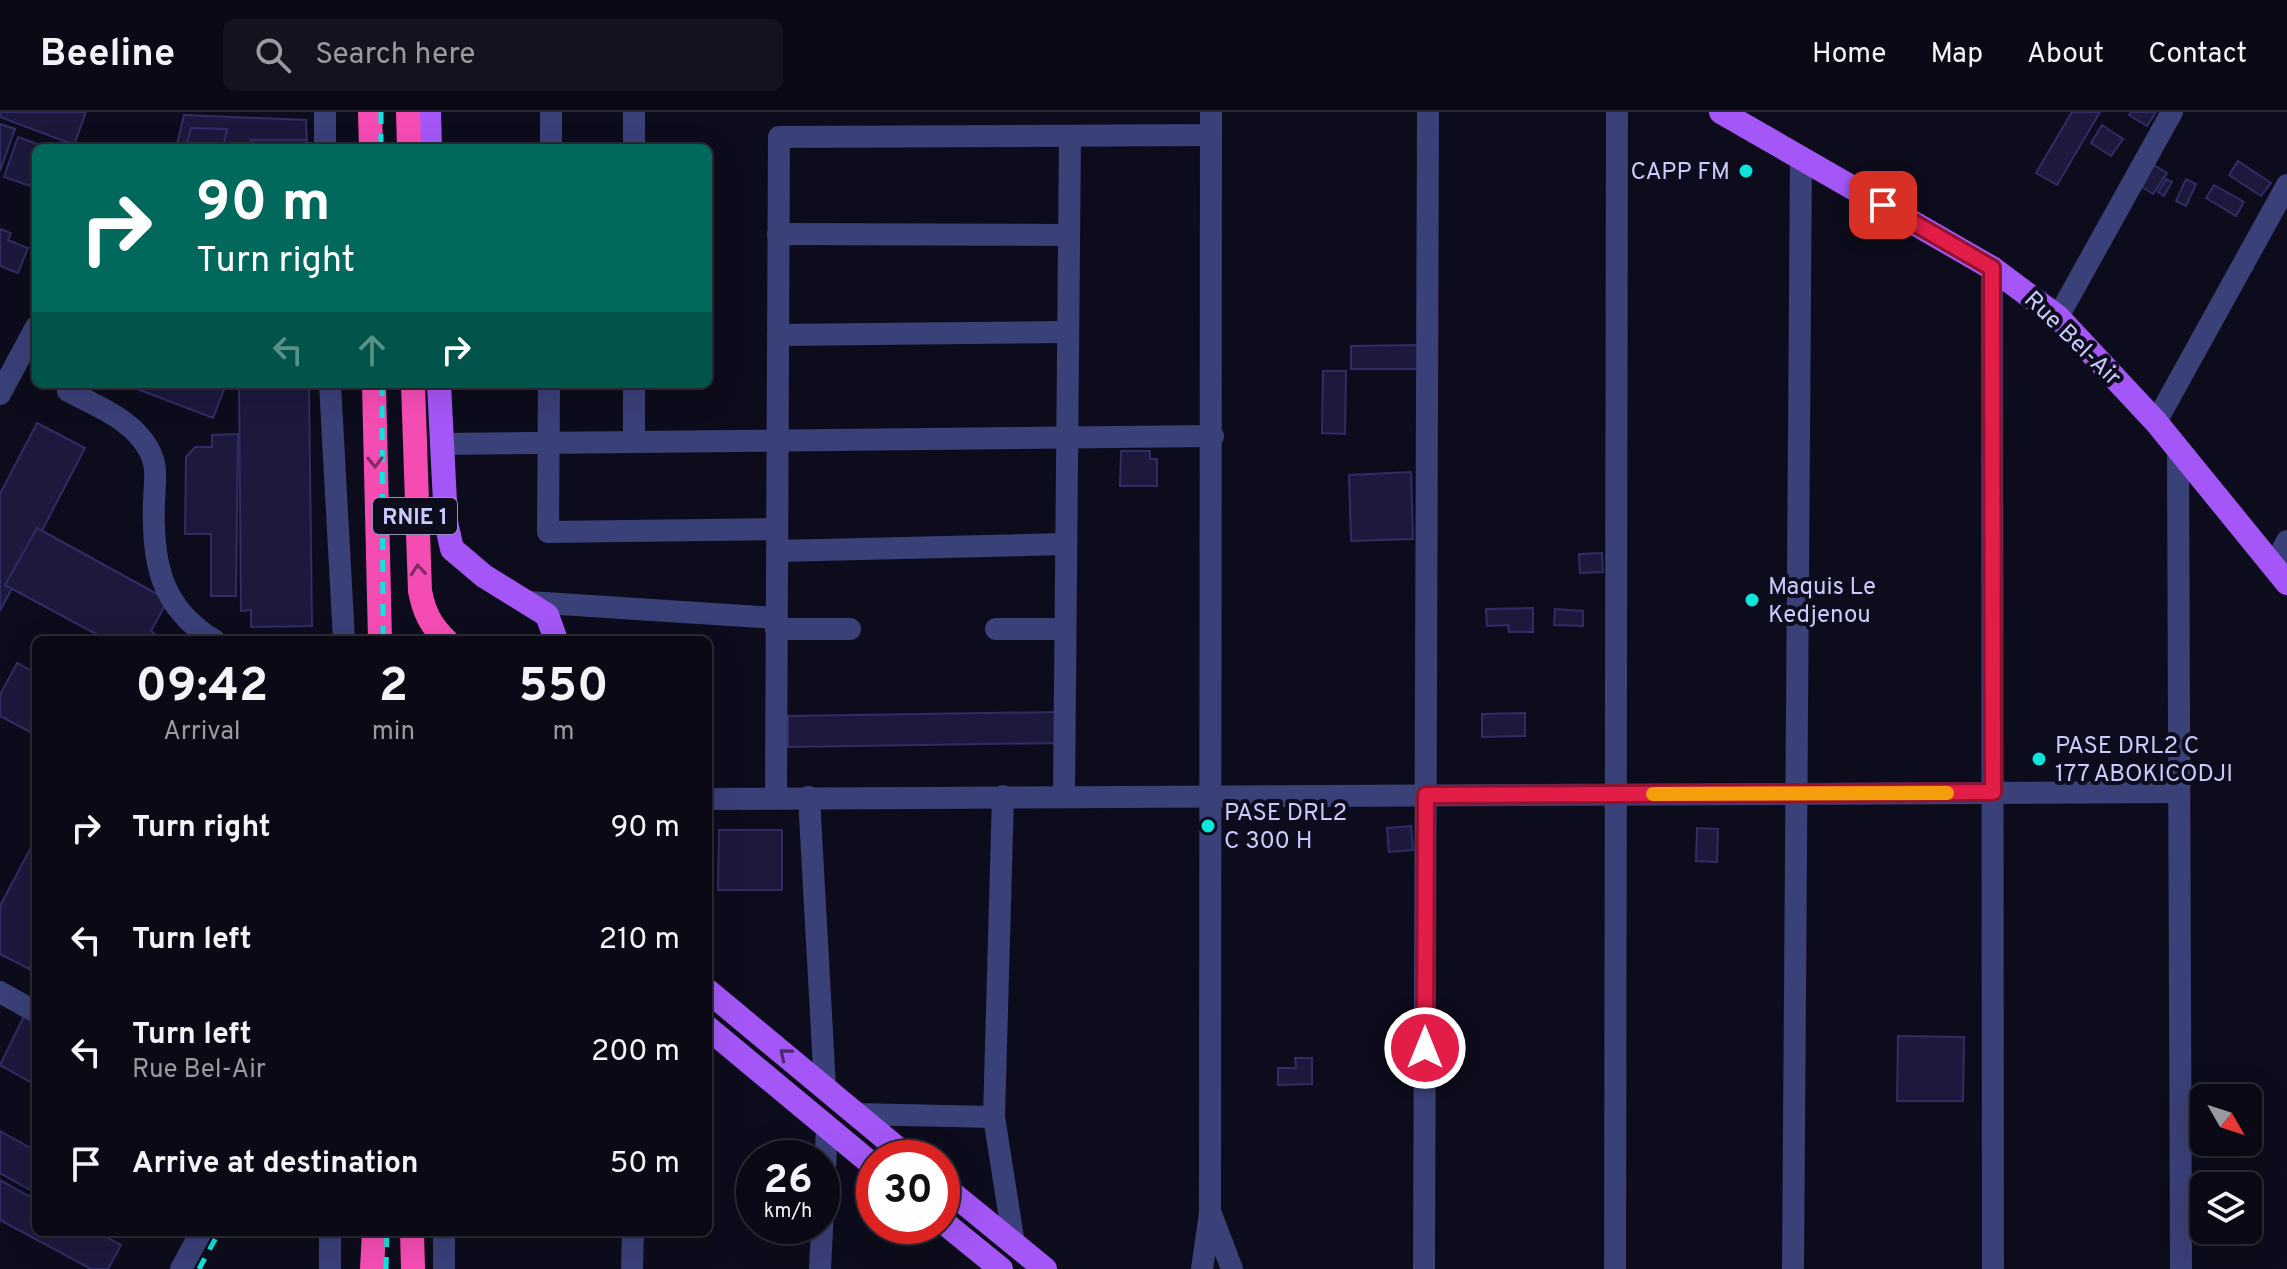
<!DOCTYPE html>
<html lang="en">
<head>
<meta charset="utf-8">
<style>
	body { margin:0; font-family:Overpass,sans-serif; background:#13121e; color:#f1f3f6; height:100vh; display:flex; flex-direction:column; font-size:30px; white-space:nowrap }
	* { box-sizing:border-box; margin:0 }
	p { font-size:26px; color:#999aa0 }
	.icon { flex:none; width:44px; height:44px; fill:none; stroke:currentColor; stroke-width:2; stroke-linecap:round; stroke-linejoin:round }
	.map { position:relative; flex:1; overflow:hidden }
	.drawer { position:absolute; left:32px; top:524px; width:680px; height:600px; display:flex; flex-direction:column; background:#0a0915; border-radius:12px; box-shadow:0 8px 32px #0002,0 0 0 2px #2a2a34 }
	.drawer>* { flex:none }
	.hud { position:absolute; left:32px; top:32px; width:680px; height:244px; border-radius:12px; box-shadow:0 8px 32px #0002,0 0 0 2px #2a2a34; background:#00695c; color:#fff; overflow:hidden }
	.needle { width:52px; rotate:129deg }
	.buttons { position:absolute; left:2190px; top:972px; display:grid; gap:16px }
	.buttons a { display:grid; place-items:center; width:72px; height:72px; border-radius:12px; background:#0a0915; box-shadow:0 8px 32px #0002,0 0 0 2px #2a2a34; font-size:40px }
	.speed { position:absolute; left:736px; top:1028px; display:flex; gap:16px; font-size:40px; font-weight:700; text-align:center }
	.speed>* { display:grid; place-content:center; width:104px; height:104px; border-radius:50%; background:#0a0915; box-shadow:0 8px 32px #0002,0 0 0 2px #2a2a34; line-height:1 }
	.speed small { font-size:20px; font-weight:400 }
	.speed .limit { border:12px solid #d22; background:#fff; color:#111 }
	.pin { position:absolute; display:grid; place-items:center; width:68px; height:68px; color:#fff; margin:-34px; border-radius:16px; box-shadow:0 4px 12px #0006 }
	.me { position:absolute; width:88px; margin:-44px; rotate:0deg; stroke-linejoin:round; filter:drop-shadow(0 0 6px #0008) }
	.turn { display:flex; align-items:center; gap:28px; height:168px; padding:0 32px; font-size:36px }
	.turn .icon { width:104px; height:104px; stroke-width:2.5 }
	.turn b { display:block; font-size:56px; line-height:68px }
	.lanes { display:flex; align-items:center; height:76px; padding:0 32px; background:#0003; justify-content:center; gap:40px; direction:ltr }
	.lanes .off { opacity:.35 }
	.eta { display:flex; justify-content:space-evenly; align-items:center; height:136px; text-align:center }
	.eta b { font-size:48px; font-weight:700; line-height:56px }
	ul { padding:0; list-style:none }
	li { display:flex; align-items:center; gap:24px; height:112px; padding:0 32px }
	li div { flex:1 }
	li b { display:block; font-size:30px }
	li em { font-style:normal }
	header { display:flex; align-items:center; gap:48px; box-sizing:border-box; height:112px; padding:0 40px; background:#0a0915; border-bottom:2px solid #2a2a34 }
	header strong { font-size:38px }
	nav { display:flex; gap:44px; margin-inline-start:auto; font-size:28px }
	.search { width:560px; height:72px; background:#13121e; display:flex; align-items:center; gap:20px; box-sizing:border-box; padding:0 28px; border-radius:12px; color:#999aa0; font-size:30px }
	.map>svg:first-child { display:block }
	.building { fill:#1c193c; stroke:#302d66; stroke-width:2 }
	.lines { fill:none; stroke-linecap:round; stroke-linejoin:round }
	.minor { stroke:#3a4078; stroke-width:22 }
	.major { stroke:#a457f6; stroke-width:24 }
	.highway { stroke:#f54cb4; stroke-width:24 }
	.rail { stroke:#0de5dd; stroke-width:5; stroke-dasharray:12 10; stroke-linecap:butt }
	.oneway { stroke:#812c68 }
	.oneway2 { stroke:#492a73 }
	.route-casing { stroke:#92132f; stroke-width:20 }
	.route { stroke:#e11d48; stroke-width:14 }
	.slow { stroke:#f59e0b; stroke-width:14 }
	.poi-dot { fill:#0de5dd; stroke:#0d0c1c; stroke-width:3 }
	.labels { text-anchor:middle; stroke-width:8; stroke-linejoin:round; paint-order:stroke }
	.shield { fill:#0d0c1c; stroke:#9192b9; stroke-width:2 }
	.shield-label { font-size:22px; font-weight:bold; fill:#cacbfc }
	.poi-label { font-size:24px; fill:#cacbfc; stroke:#0d0c1c; text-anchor:start }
	.street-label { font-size:24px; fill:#cacbfc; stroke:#0d0c1c }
</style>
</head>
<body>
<header>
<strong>Beeline</strong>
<div class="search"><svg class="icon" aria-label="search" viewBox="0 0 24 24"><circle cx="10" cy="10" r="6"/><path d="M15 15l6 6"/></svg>Search here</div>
<nav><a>Home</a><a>Map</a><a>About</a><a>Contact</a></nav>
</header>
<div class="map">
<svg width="2287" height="1157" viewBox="0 0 2287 1157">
	<rect width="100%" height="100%" fill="#0d0c1c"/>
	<g class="building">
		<polygon points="0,0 86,0 74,33 0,5"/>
		<polygon points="2072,0 2100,0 2057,73 2036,61"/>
		<polygon points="2131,0 2156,0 2147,14 2129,3"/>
		<polygon points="184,3 306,8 307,36 176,36"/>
		<polygon points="0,12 15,17 0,59"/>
		<polygon points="2102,13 2123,27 2111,44 2091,31"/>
		<polygon points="191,16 227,17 223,36 186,36"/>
		<polygon points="18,25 48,36 36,36 36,76 4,65"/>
		<rect x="251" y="28" width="56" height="8"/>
		<polygon points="2238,49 2271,71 2261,84 2229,63"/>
		<polygon points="2152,52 2167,61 2153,82 2139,73"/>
		<polygon points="2166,67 2172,70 2164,84 2158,80"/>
		<polygon points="2186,67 2196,72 2186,94 2176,89"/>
		<polygon points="2214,73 2244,90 2236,104 2206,86"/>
		<polygon points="0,117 11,121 8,128 28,136 18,161 0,154"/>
		<polygon points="1418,233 1418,257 1351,257 1351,234"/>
		<polygon points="1323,259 1346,259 1345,322 1322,321"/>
		<polygon points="124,272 226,272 213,306"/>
		<polygon points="239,272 309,275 312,514 251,515 251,498 241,499"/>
		<polygon points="37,311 85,336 0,499 0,382"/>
		<polygon points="238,322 236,484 211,484 211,422 185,422 186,345 195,335 212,335 212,323"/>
		<polygon points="1121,339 1150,339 1150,347 1157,347 1157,374 1120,374"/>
		<polygon points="1411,360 1413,427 1351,429 1349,363"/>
		<polygon points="37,416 168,488 151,519 162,528 107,528 5,473"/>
		<polygon points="1602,441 1603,460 1580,461 1579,442"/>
		<polygon points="1533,496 1533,520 1509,520 1508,513 1487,514 1486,497"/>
		<polygon points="1555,497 1583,499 1583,514 1554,513"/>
		<polygon points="17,551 36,561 36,623 0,604 0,583"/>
		<polygon points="1059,600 1059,631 788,635 788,604"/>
		<polygon points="1525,601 1525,624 1482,625 1482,602"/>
		<polygon points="1411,714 1413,738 1389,740 1387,716"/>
		<polygon points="1697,716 1718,717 1717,750 1696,749"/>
		<polygon points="719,718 782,718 782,778 718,778"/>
		<polygon points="36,726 36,844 29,857 0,842 0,794"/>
		<polygon points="36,844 36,861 29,857"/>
		<polygon points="30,892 36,895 36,973 0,953"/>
		<polygon points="1898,924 1964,925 1963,989 1897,989"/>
		<polygon points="1295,946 1312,946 1312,972 1278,973 1278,956 1296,956"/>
		<polygon points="0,1019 36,1039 36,1081 0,1061"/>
		<polygon points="0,1068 36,1088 36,1120 97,1120 121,1133 108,1157 91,1157 0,1108"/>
	</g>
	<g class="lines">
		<g class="minor">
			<polyline points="634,0 634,36"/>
			<polyline points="325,36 325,0"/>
			<polyline points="551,36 551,0"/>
			<polyline points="778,122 1069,123"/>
			<polyline points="1992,156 1993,1157"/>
			<polyline points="2058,205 2172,0"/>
			<polyline points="778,223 1068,220"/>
			<polyline points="330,272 344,528"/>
			<polyline points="549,272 548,420 777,417"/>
			<polyline points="634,272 634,329"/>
			<path d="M68,279C95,293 126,305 144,330C159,350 155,366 154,389C152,447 159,495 214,528"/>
			<polyline points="0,282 36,215"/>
			<polyline points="2156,310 2287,73"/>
			<polyline points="442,332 1213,324"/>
			<polyline points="2178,337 2181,1157"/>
			<polyline points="777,439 1066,432"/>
			<polyline points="2274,454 2287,429"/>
			<polyline points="529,490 776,506"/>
			<polyline points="776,517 850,517"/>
			<polyline points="996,517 1065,517"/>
			<polyline points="1003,684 994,1005 1014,1132"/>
			<polyline points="1064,684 1070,24"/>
			<polyline points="776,685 779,25 1211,23"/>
			<polyline points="809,685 825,975"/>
			<polyline points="708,687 2179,680"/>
			<polyline points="0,880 36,900"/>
			<polyline points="855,1002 994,1005"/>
			<polyline points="1211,1102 1232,1157"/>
			<polyline points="444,1120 444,1157"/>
			<polyline points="181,1157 201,1120"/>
			<polyline points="330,1157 330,1120"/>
			<polyline points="632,1157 633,1120"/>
			<polyline points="820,1157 827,1016"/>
			<polyline points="1202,1157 1210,1101 1211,0"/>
			<polyline points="1424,1157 1428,0"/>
			<polyline points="1615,1157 1617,0"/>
			<polyline points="1793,1157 1801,45"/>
		</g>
		<g class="major">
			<polyline points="429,0 430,36"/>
			<polyline points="1721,0 1992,156 2058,205 2156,310 2287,471"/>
			<polyline points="439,272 446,410 452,437 484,464 547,503 556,528"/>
			<polyline points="708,879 909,1046"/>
			<polyline points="708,916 874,1054"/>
			<polyline points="942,1073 1045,1157"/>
			<polyline points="942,1109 1001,1157"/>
		</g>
		<g class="highway">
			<polyline points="370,0 371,36"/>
			<polyline points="408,0 409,36"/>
			<polyline points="374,272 380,528"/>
			<path d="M413,272L420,479C424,500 431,514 446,528"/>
			<polyline points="412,1120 413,1157"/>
			<polyline points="372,1157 374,1120"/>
		</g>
		<g class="rail">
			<polyline points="381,0 381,36"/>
			<polyline points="382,272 383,528"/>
			<polyline points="199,1157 219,1120"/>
			<polyline points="386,1157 387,1120"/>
		</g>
	</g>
	<defs><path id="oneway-chevron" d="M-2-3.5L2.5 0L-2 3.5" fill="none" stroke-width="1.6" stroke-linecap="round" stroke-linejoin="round" transform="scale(2)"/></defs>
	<g class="oneway">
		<use href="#oneway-chevron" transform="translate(375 350) rotate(89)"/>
		<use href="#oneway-chevron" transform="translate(418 458) rotate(-95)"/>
	</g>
	<use class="oneway2" href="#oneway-chevron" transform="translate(785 942) rotate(-140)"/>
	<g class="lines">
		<defs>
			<polyline id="route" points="1425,936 1426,683 1993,680 1992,156 1883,93"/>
		</defs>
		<use href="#route" class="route-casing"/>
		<use href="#route" class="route"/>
		<polyline class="slow" points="1653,682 1947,681"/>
	</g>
	<g class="poi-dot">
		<circle cx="1746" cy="59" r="8"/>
		<circle cx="1752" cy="488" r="8"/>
		<circle cx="2039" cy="647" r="8"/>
		<circle cx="1208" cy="714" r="8"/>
	</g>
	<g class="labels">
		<rect class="shield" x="373" y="386" width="84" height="36" rx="6"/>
		<g class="shield-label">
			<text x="415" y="412">RNIE 1</text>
		</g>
		<g class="poi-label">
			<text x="1730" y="67" text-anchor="end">CAPP FM</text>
			<text x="1768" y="482">Maquis Le<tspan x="1768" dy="28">Kedjenou</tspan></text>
			<text x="2055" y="641">PASE DRL2 C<tspan x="2055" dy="28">177 ABOKICODJI</tspan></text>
			<text x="1224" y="708">PASE DRL2<tspan x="1224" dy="28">C 300 H</tspan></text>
		</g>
		<g class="street-label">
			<text transform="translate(2073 226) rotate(44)" y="8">Rue Bel-Air</text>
		</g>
	</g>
</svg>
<div class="buttons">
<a><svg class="needle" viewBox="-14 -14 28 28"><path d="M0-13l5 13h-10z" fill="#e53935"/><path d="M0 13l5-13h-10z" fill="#999aa0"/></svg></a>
<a><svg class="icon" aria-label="layers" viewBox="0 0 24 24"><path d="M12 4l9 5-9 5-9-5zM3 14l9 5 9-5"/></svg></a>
</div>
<div class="speed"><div>26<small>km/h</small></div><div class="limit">30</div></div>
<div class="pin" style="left:1883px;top:93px;background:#d93025"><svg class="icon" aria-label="arrive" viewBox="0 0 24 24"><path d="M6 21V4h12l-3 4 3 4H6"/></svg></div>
<svg class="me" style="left:1425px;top:936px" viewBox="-20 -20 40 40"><circle r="17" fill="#e11d48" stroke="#fff" stroke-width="3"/><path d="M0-11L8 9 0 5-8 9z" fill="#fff"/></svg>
<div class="hud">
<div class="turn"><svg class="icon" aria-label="right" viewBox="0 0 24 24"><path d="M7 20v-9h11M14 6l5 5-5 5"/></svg><div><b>90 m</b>Turn right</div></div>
<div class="lanes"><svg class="icon off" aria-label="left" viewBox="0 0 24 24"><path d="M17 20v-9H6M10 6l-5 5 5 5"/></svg><svg class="icon off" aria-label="ahead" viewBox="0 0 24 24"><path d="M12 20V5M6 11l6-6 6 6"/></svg><svg class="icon" aria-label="right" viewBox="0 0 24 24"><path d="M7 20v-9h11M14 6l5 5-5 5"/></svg></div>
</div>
<section class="drawer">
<div class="eta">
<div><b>09:42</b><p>Arrival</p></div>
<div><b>2</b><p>min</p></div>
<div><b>550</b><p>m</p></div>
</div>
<ul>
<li><svg class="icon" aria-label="right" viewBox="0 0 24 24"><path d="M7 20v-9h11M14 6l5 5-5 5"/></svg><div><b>Turn right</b></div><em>90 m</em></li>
<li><svg class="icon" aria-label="left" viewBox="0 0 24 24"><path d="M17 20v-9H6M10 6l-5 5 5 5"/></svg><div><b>Turn left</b></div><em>210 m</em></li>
<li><svg class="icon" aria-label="left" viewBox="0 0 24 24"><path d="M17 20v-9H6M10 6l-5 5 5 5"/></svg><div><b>Turn left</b><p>Rue Bel-Air</p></div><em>200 m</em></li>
<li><svg class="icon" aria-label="arrive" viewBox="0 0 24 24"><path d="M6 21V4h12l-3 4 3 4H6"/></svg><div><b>Arrive at destination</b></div><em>50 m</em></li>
</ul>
</section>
</div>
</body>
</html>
